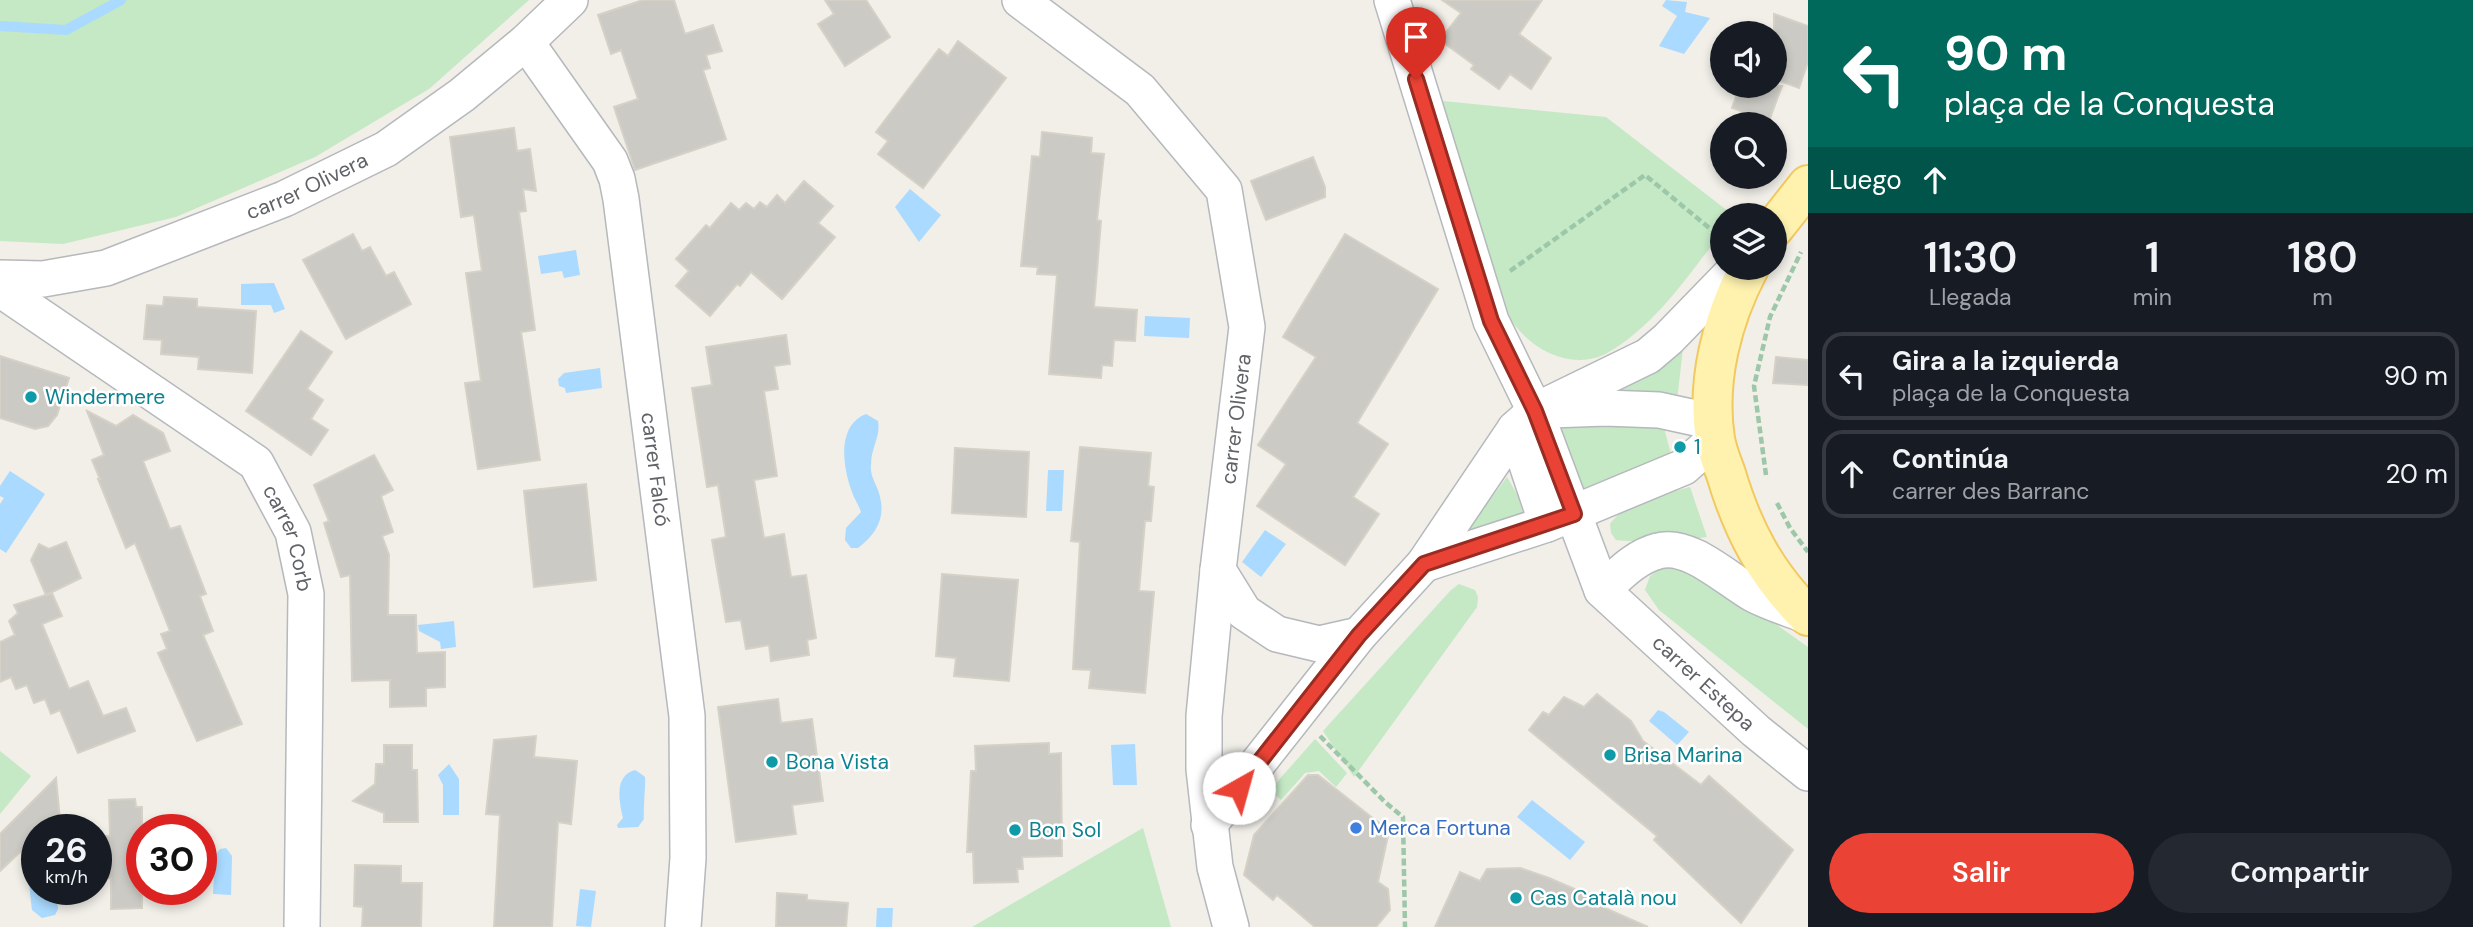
<!DOCTYPE html>
<html lang="es">
<head>
<meta charset="utf-8">
<style>
	body { margin:0; font-family:"DM Sans",sans-serif; background:#242831; color:#f1f3f6; height:100vh; display:flex; flex-direction:column; font-size:26px; white-space:nowrap }
	* { box-sizing:border-box; margin:0 }
	p { font-size:23px; color:#9ea1a6 }
	.icon { flex:none; width:38px; height:38px; fill:none; stroke:currentColor; stroke-width:2; stroke-linecap:round; stroke-linejoin:round }
	.map { position:relative; flex:1; overflow:hidden }
	.side { display:flex; flex-direction:column; background:#171b24; width:665px }
	.side>* { flex:none }
	.banner { background:#00695c; color:#fff; overflow:hidden }
	.buttons { position:absolute; left:1710px; top:21px; display:grid; gap:14px }
	.buttons a { display:grid; place-items:center; width:77px; height:77px; border-radius:50%; background:#171b24; box-shadow:0 4px 10px #0003; font-size:35px }
	.speed { position:absolute; left:21px; top:814px; display:flex; gap:14px; font-size:35px; font-weight:700; text-align:center }
	.speed>* { display:grid; place-content:center; width:91px; height:91px; border-radius:50%; background:#171b24; box-shadow:0 4px 10px #0003; line-height:1 }
	.speed small { font-size:18px; font-weight:400 }
	.speed .limit { border:10px solid #d22; background:#fff; color:#111 }
	.pin { position:absolute; display:grid; place-items:center; width:60px; height:60px; color:#fff; margin:-72px -30px; border-radius:50% 50% 50% 0; rotate:-45deg; box-shadow:0 0 7px #0007 }
	.pin .icon { rotate:45deg }
	.me { position:absolute; width:77px; margin:-38px; rotate:38deg; stroke-linejoin:round; filter:drop-shadow(0 0 5px #0008) }
	.turn { display:flex; align-items:center; gap:24px; height:147px; padding:0 21px; font-size:32px }
	.turn .icon { width:91px; height:91px; stroke-width:2.5 }
	.turn b { display:block; font-size:49px; line-height:60px }
	.then { display:flex; align-items:center; height:66px; padding:0 21px; background:#0003; gap:14px; font-size:26px }
	.eta { display:flex; justify-content:space-evenly; align-items:center; height:119px; text-align:center }
	.eta b { font-size:42px; font-weight:600; line-height:49px }
	.primary-button { display:flex; gap:14px; margin-top:auto; padding:14px 21px }
	.primary-button a { flex:1; height:80px; border-radius:42px; background:#ea4335; color:#fff; font-size:28px; font-weight:600; line-height:80px; text-align:center }
	.primary-button a+a { background:#242831; color:#f1f3f6 }
	ul { padding:0; list-style:none }
	li { display:flex; align-items:center; gap:21px; height:88px; margin:0 14px 10px; padding:0 7px; border:4px solid #363941; border-radius:21px }
	li div { flex:1 }
	li b { display:block; font-size:26px }
	li em { font-style:normal }
	main { display:flex; flex:1; min-height:0 }
	.map>svg:first-child { display:block }
	.green { fill:#c5e8c5 }
	.water { fill:#aadaff }
	.lines { fill:none; stroke-linecap:round; stroke-linejoin:round }
	.stream { stroke:#aadaff; stroke-width:10 }
	.building { fill:#cccac5; stroke:#d6d1c6; stroke-width:2 }
	.minor-casing { stroke:#b5b8bc; stroke-width:38 }
	.primary-casing { stroke:#f2c960; stroke-width:42 }
	.path { stroke:#9cc7a9; stroke-width:4.5; stroke-dasharray:7 3.5; stroke-linecap:butt }
	.minor { stroke:#fff; stroke-width:35 }
	.primary { stroke:#fff2af; stroke-width:38 }
	.route-casing { stroke:#982c22; stroke-width:18 }
	.route { stroke:#ea4335; stroke-width:12 }
	.culture-dot { fill:#0f9aa8; stroke:#fff; stroke-width:2.5 }
	.shop-dot { fill:#3f7fe0; stroke:#fff; stroke-width:2.5 }
	.labels { text-anchor:middle; stroke-width:5; stroke-linejoin:round; paint-order:stroke }
	.street-label { font-size:21px; fill:#5f6368; stroke:#fff }
	.culture-label { font-size:21px; fill:#0d838f; stroke:#fff; text-anchor:start }
	.shop-label { font-size:21px; fill:#366cbe; stroke:#fff; text-anchor:start }
</style>
</head>
<body>
<main>
<div class="map">
<svg width="1808" height="927" viewBox="0 0 1808 927">
	<rect width="100%" height="100%" fill="#f1efe8"/>
	<g class="green">
		<polygon points="0,0 529,0 429,89 315,157 176,217 63,244 0,241"/>
		<path d="M1443,101L1606,117L1733,215H1722V232L1719,236C1687,277 1655,325 1609,352C1578,370 1540,355 1518,329C1506,316 1502,298 1496,281C1474,223 1460,161 1443,101Z"/>
		<polygon points="1683,348 1677,401 1606,395"/>
		<polygon points="1587,419 1664,428 1672,458 1595,490 1583,489 1573,478 1560,433 1564,426"/>
		<polygon points="1507,477 1518,496 1524,516 1460,540"/>
		<path d="M1690,487L1707,537C1676,542 1648,543 1616,540L1611,533L1610,524C1628,499 1662,495 1690,487Z"/>
		<polygon points="1664,566 1685,570 1777,625 1808,647 1808,729 1659,610 1645,590 1650,576"/>
		<polygon points="1459,584 1475,590 1478,597 1477,607 1354,777 1323,731 1451,590"/>
		<polygon points="1315,739 1347,773 1336,787 1319,771 1305,773 1281,800 1270,790"/>
		<polygon points="0,751 31,776 0,814"/>
		<polygon points="1143,828 1171,927 972,927"/>
	</g>
	<g class="water">
		<polygon points="1666,0 1687,2 1685,12 1710,18 1684,54 1659,46 1677,16 1662,6"/>
		<polygon points="910,189 941,215 919,242 895,207"/>
		<polygon points="576,250 580,275 564,278 562,271 541,274 538,256"/>
		<polygon points="274,283 285,309 274,313 271,305 241,305 241,284"/>
		<polygon points="1145,316 1190,318 1189,338 1144,336"/>
		<polygon points="600,368 602,388 566,393 565,388 559,386 558,379 564,373"/>
		<path d="M866,414L878,421C881,436 871,448 871,464C870,475 874,480 878,490C887,516 878,532 858,548H851L845,540L846,528L861,512C859,505 854,499 852,492C843,468 836,426 866,414Z"/>
		<polygon points="1048,470 1064,470 1062,511 1046,511"/>
		<polygon points="10,471 45,494 6,553 0,549 0,504 4,498 0,496 0,486"/>
		<polygon points="1265,530 1286,544 1261,577 1242,562"/>
		<polygon points="454,621 456,647 441,649 440,642 419,631 418,625"/>
		<polygon points="1658,710 1664,712 1689,732 1677,745 1649,721"/>
		<polygon points="1135,744 1137,785 1113,785 1111,745"/>
		<polygon points="449,764 459,779 459,815 443,815 443,785 438,775"/>
		<path d="M635,770C637,771 643,775 645,777C646,780 643,812 644,819L638,827L618,828L617,825L623,818C619,800 614,776 635,770Z"/>
		<polygon points="1532,800 1585,842 1570,860 1517,817"/>
		<polygon points="226,848 232,856 231,895 213,894 215,855 220,849"/>
		<path d="M37,862V889H57L58,909L55,915L42,918L32,910C31,895 25,873 37,862Z"/>
		<polygon points="580,889 596,891 591,927 576,926"/>
		<polygon points="877,908 893,908 892,927 876,927"/>
	</g>
	<g class="lines">
		<polyline class="stream" points="0,26 66,30 121,0"/>
	</g>
	<g class="building">
		<polygon points="643,0 674,0 685,34 713,25 722,51 706,55 710,68 703,70 726,139 635,170 614,107 638,99 621,50 611,54 598,15"/>
		<polygon points="825,0 866,0 890,37 845,66 818,24 834,14"/>
		<polygon points="1442,0 1542,0 1519,34 1551,58 1531,89 1510,74 1499,89 1471,69 1474,65 1440,40 1461,13"/>
		<polygon points="1774,14 1808,26 1808,62 1799,88 1774,79"/>
		<polygon points="958,41 1006,78 923,188 878,154 888,141 876,132 939,49 948,56"/>
		<polygon points="1740,86 1782,86 1769,121 1732,108"/>
		<polygon points="514,128 517,151 530,149 536,191 523,189 526,211 519,212 535,330 521,332 540,460 478,469 465,383 481,381 466,273 482,271 474,215 461,217 450,137"/>
		<polygon points="1042,132 1092,138 1091,153 1104,154 1097,220 1101,221 1094,307 1137,310 1135,341 1114,340 1112,366 1102,365 1101,378 1049,374 1057,275 1037,274 1038,267 1021,266 1032,156 1040,157"/>
		<polygon points="1313,157 1325,187 1325,197 1266,220 1251,181"/>
		<polygon points="804,181 833,206 818,223 835,237 782,299 751,272 740,286 737,284 710,316 676,286 689,271 676,259 706,225 710,228 731,203 739,210 746,203 754,209 760,202 767,207 777,195 785,203"/>
		<polygon points="353,234 362,251 370,247 386,276 394,272 411,304 346,339 303,260"/>
		<polygon points="1345,234 1438,289 1357,423 1388,444 1353,497 1379,514 1345,565 1257,506 1286,464 1258,445 1316,357 1283,337"/>
		<polygon points="164,297 197,299 197,307 256,311 252,373 198,369 199,357 161,354 162,340 144,339 147,305 163,306"/>
		<polygon points="301,331 332,352 307,389 323,400 311,419 328,430 311,455 246,411"/>
		<polygon points="786,335 790,364 774,366 778,389 764,391 777,476 754,480 764,538 784,534 791,577 806,575 816,638 807,640 809,655 771,661 769,645 746,649 741,620 726,622 712,540 726,537 718,485 707,487 692,388 712,385 706,347"/>
		<polygon points="0,356 69,378 57,415 48,426 35,429 0,418"/>
		<polygon points="1776,357 1808,360 1808,385 1773,383"/>
		<polygon points="87,411 116,426 133,415 163,433 170,451 143,461 170,529 180,526 206,594 200,596 213,631 203,635 242,724 197,741 158,653 167,649 161,634 170,631 135,543 126,548 98,479 100,479 92,460 104,455"/>
		<polygon points="1080,447 1151,453 1148,486 1154,487 1151,521 1145,521 1139,591 1154,592 1145,693 1089,688 1091,670 1073,669 1080,542 1071,541"/>
		<polygon points="955,448 1029,452 1026,517 952,513"/>
		<polygon points="374,455 393,490 381,496 393,532 382,536 389,555 388,615 416,615 417,653 445,652 445,687 426,688 426,706 390,707 390,680 352,681 350,575 341,577 324,523 329,521 314,485"/>
		<polygon points="586,484 596,580 534,587 524,491"/>
		<polygon points="66,542 81,578 46,595 52,593 62,616 42,624 69,689 88,681 103,716 126,708 135,731 78,753 60,710 51,714 45,699 34,703 27,685 16,689 11,677 0,682 0,642 15,635 9,621 18,613 14,605 46,595 31,560 39,544 49,549"/>
		<polygon points="942,574 1018,580 1009,681 954,676 956,658 936,656"/>
		<polygon points="1597,694 1631,721 1643,741 1701,785 1709,776 1793,850 1741,923 1654,840 1657,836 1529,730 1543,712 1549,715 1564,697 1584,707"/>
		<polygon points="778,699 781,723 812,719 823,801 792,805 796,834 736,842 718,707"/>
		<polygon points="536,736 534,757 577,761 571,824 558,822 552,927 494,927 500,815 486,814 494,740"/>
		<polygon points="1049,743 1049,754 1061,753 1062,856 1022,857 1023,869 1017,869 1018,882 974,883 973,852 967,852 971,771 976,771 975,746"/>
		<polygon points="384,745 412,745 412,770 417,770 418,822 384,822 384,813 353,801 375,784 376,764 384,764"/>
		<polygon points="1308,775 1318,775 1389,831 1378,882 1388,889 1390,910 1376,927 1315,927 1277,895 1273,900 1244,875 1254,835"/>
		<polygon points="56,778 61,830 37,830 37,836 0,871 0,834"/>
		<polygon points="135,799 136,807 142,807 142,908 111,909 111,878 96,879 96,836 110,836 109,800"/>
		<polygon points="355,865 401,866 401,883 422,883 421,927 362,927 363,907 354,906"/>
		<polygon points="1520,868 1549,878 1591,896 1589,901 1648,927 1435,927 1460,872 1480,881 1487,869"/>
		<polygon points="777,893 807,895 807,900 848,903 846,927 776,927"/>
	</g>
	<g class="lines">
		<defs>
			<g id="minor">
				<polyline points="1020,0 1140,90 1224,190 1247,327 1218,570 1204,716 1204,769 1215,867 1231,927"/>
				<path id="s1" d="M1392,0L1491,321L1535,411L1602,590L1756,731L1808,773"/>
				<path id="s2" d="M526,42L610,161L617,179L621,199L687,716L688,858L683,927"/>
				<path id="s3" d="M0,278L43,279L106,268L284,199L386,149L462,95L526,42L570,0"/>
				<path id="s4" d="M0,289L256,463L293,532L306,594L302,927"/>
				<polyline points="1551,410 1605,408 1659,410 1714,422"/>
				<polyline points="1515,429 1547,524"/>
				<polyline points="1715,439 1684,467 1547,524 1424,564 1515,429 1535,411 1648,356 1668,339 1737,268"/>
				<polyline points="1218,570 1244,612 1277,634 1319,644 1359,635"/>
				<path d="M1602,590C1619,575 1635,557 1658,551C1689,542 1728,580 1753,594C1770,603 1790,609 1808,616"/>
				<polyline points="1209,825 1359,635 1424,564"/>
			</g>
			<g id="primary">
				<polyline points="1774,228 1808,185"/>
				<path d="M1749,268C1722,319 1706,381 1715,439C1717,451 1722,463 1726,474C1743,531 1766,574 1808,616"/>
			</g>
		</defs>
		<use href="#minor" class="minor-casing"/>
		<use href="#primary" class="primary-casing"/>
		<g class="path">
			<polyline points="1510,271 1645,175 1719,236"/>
			<polyline points="1766,475 1754,386 1770,317 1801,252"/>
			<polyline points="1777,503 1790,528 1808,552"/>
			<polyline points="1320,736 1385,802 1403,817 1405,927"/>
		</g>
		<use href="#minor" class="minor"/>
		<use href="#primary" class="primary"/>
	</g>
	<g class="lines">
		<defs>
			<polyline id="route" points="1239,788 1359,635 1424,564 1574,514 1535,411 1491,321 1416,79"/>
		</defs>
		<use href="#route" class="route-casing"/>
		<use href="#route" class="route"/>
	</g>
	<g class="culture-dot">
		<circle cx="31" cy="397" r="7"/>
		<circle cx="1680" cy="447" r="7"/>
		<circle cx="1610" cy="755" r="7"/>
		<circle cx="772" cy="762" r="7"/>
		<circle cx="1015" cy="830" r="7"/>
		<circle cx="1516" cy="898" r="7"/>
	</g>
	<circle class="shop-dot" cx="1356" cy="828" r="7"/>
	<g class="labels">
		<g class="street-label">
			<text dy="7" stroke="none"><textPath href="#s3" startOffset="324">carrer Olivera</textPath></text>
			<text transform="translate(1236 419) rotate(-83)" y="7">carrer Olivera</text>
			<text dy="7" stroke="none"><textPath href="#s2" startOffset="458">carrer Falcó</textPath></text>
			<text dy="7" stroke="none"><textPath href="#s4" startOffset="392">carrer Corb</textPath></text>
			<text dy="7" stroke="none"><textPath href="#s1" startOffset="765">carrer Estepa</textPath></text>
		</g>
		<g class="culture-label">
			<text x="45" y="404">Windermere</text>
			<text x="1694" y="454">1</text>
			<text x="1624" y="762">Brisa Marina</text>
			<text x="786" y="769">Bona Vista</text>
			<text x="1029" y="837">Bon Sol</text>
			<text x="1530" y="905">Cas Català nou</text>
		</g>
		<g class="shop-label">
			<text x="1370" y="835">Merca Fortuna</text>
		</g>
	</g>
</svg>
<div class="buttons">
<a><svg class="icon" aria-label="sound" viewBox="0 0 24 24"><path d="M4 9h4l5-4v14l-5-4H4zM17 9q2 3 0 6"/></svg></a>
<a><svg class="icon" aria-label="search" viewBox="0 0 24 24"><circle cx="10" cy="10" r="6"/><path d="M15 15l6 6"/></svg></a>
<a><svg class="icon" aria-label="layers" viewBox="0 0 24 24"><path d="M12 4l9 5-9 5-9-5zM3 14l9 5 9-5"/></svg></a>
</div>
<div class="speed"><div>26<small>km/h</small></div><div class="limit">30</div></div>
<div class="pin" style="left:1416px;top:79px;background:#d93025"><svg class="icon" aria-label="arrive" viewBox="0 0 24 24"><path d="M6 21V4h12l-3 4 3 4H6"/></svg></div>
<svg class="me" style="left:1239px;top:788px" viewBox="-20 -20 40 40"><circle r="19" fill="#fff"/><path d="M0-13L10 11 0 6-10 11z" fill="#ea4335"/></svg>
</div>
<section class="side">
<div class="banner">
<div class="turn"><svg class="icon" aria-label="left" viewBox="0 0 24 24"><path d="M17 20v-9H6M10 6l-5 5 5 5"/></svg><div><b>90 m</b>plaça de la Conquesta</div></div>
<div class="then">Luego<svg class="icon" aria-label="ahead" viewBox="0 0 24 24"><path d="M12 20V5M6 11l6-6 6 6"/></svg></div>
</div>
<div class="eta">
<div><b>11:30</b><p>Llegada</p></div>
<div><b>1</b><p>min</p></div>
<div><b>180</b><p>m</p></div>
</div>
<ul>
<li><svg class="icon" aria-label="left" viewBox="0 0 24 24"><path d="M17 20v-9H6M10 6l-5 5 5 5"/></svg><div><b>Gira a la izquierda</b><p>plaça de la Conquesta</p></div><em>90 m</em></li>
<li><svg class="icon" aria-label="ahead" viewBox="0 0 24 24"><path d="M12 20V5M6 11l6-6 6 6"/></svg><div><b>Continúa</b><p>carrer des Barranc</p></div><em>20 m</em></li>
</ul>
<div class="primary-button"><a>Salir</a><a>Compartir</a></div>
</section>
</main>
</body>
</html>
